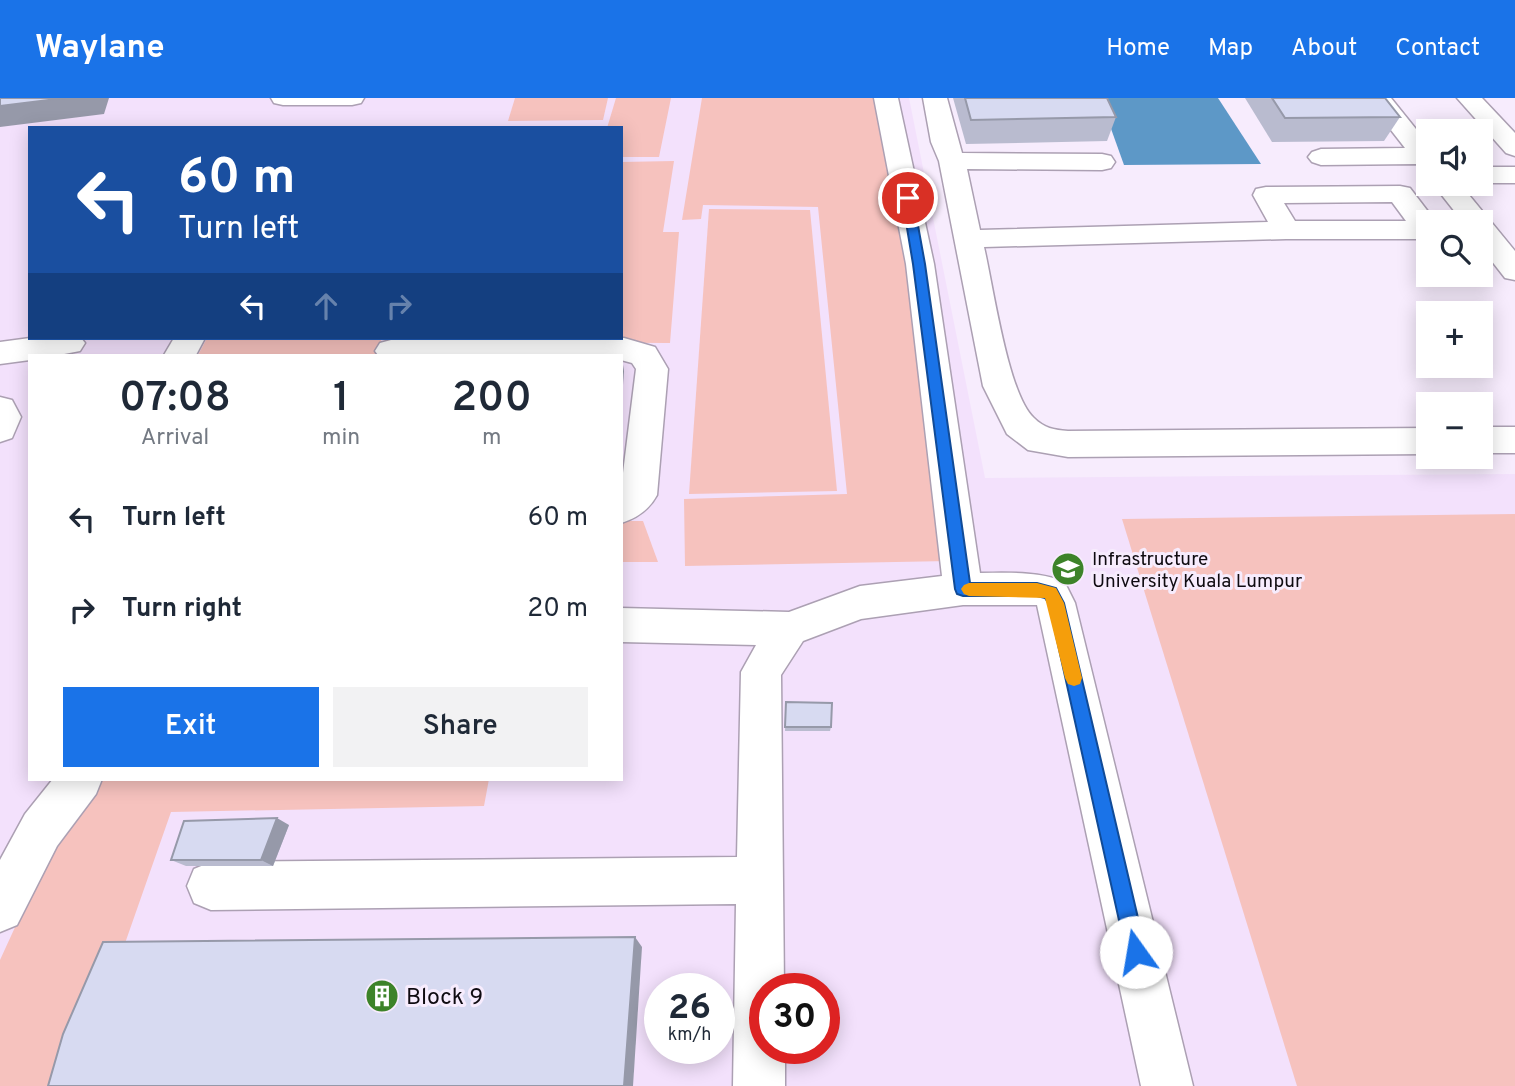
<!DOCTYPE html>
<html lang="en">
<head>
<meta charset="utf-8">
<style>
	body { margin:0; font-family:Overpass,sans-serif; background:#f2f2f3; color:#1f2937; height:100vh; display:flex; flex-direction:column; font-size:26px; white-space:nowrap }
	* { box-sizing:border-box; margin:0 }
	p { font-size:23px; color:#747a83 }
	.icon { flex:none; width:38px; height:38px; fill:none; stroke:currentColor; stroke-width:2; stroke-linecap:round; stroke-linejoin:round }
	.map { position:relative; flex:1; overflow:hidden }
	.sheet { position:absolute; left:28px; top:256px; width:595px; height:427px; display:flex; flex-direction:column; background:#fff; border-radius:0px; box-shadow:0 4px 18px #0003 }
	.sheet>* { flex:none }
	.guide { position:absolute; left:28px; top:28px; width:595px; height:214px; border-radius:0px; box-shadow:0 4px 18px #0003; background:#1a4fa0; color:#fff; overflow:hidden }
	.tools { position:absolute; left:1416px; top:21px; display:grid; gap:14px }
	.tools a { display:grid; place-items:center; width:77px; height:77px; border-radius:0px; background:#fff; box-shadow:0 4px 18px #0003; font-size:35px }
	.speed { position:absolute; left:644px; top:875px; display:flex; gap:14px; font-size:35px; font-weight:700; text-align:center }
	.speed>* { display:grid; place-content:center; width:91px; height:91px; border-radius:50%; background:#fff; box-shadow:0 4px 18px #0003; line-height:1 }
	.speed small { font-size:18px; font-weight:400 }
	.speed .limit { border:10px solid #d22; background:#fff; color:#111 }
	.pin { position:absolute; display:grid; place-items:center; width:60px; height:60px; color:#fff; margin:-30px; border:4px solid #fff; border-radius:50%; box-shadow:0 2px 7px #0007 }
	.me { position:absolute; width:77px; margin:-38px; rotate:347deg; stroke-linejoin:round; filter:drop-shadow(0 0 5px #0008) }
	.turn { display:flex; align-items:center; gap:24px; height:147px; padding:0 35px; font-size:32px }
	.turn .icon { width:91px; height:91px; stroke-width:2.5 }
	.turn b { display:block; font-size:49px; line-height:60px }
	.lanes { display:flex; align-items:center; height:66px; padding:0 35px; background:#0003; justify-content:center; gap:35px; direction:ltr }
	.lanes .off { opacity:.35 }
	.eta { display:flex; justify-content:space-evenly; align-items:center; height:119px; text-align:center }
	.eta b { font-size:42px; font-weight:600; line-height:49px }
	.button { display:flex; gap:14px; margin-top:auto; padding:14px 35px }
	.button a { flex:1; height:80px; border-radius:0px; background:#1a73e8; color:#fff; font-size:28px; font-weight:600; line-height:80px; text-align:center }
	.button a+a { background:#f2f2f3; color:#1f2937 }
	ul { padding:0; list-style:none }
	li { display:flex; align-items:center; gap:21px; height:91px; padding:0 35px }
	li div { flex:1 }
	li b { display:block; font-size:26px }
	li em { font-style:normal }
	header { display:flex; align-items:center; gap:42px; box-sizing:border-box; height:98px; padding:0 35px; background:#1a73e8; color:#fff }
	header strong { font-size:33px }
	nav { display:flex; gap:38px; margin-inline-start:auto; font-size:24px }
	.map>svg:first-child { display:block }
	.built { fill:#f3e1fc; fill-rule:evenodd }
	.green { fill:#f6c2be }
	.water { fill:#5d98c7 }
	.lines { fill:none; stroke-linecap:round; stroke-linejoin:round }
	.minor-casing { stroke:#aca0b3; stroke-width:3 }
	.minor { fill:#fff; fill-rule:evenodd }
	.wall { fill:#b9bbcf }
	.shaded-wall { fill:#9699a9 }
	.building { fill:#d7daf1; stroke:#9699a9; stroke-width:2 }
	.route { fill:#1a73e8; stroke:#114b97; stroke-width:2 }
	.slow { fill:#f59e0b }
	.labels { text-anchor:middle; stroke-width:6; stroke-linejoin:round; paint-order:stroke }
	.poi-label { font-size:19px; fill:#0f0b11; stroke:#f7ecfd; text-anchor:start }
	.near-poi-label { font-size:23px; fill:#0f0b11; stroke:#f7ecfd; text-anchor:start }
</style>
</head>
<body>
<header>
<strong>Waylane</strong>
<nav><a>Home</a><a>Map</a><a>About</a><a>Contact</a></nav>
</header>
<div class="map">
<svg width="1515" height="988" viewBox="0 0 1515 988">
	<rect width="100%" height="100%" fill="#f7ecfd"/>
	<path class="built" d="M0,0H909L985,380L1515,376V988H0ZM30,30H621V240H30ZM30,257H621V681H30ZM660,891H719V950H660ZM765,891H824V950H765Z"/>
	<g class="green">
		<polygon points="515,0 608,0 603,22 508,23"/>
		<polygon points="616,0 671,0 659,59 621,59 621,30 607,30"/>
		<polygon points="702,0 878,0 909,163 949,463 685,468 684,401 847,396 818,109 703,107 701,121 682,122"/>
		<polygon points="674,63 663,134 679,134 670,245 411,244 413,240 621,240 621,64"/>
		<polygon points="709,111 810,112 837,393 689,396"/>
		<polygon points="207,240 382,240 376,257 198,257"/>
		<polygon points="1515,416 1515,988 1297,988 1122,421"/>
		<polygon points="621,423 643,423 658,464 621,464"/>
		<polygon points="98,681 489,681 484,708 171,714 75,988 0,988 0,862 44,766"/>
	</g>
	<polygon class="water" points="1100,0 1218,0 1261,66 1124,67"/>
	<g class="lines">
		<defs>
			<g id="minor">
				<polygon points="271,0 364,0 361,5 352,7 283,7 274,5"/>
				<path d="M874,0H898L934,166L980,475C1010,475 1034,473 1064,483L1075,505L1193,988H1141L1037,507H963L861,521L803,543L781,577L784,891H765V950H785V988H733L736,806L211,812L194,805L187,788L194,771L211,764L737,759L741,574L756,547L621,544V510L789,514L860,488L942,478L906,166Z"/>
				<path d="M923,0H947L962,55L1102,56L1111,58L1115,64L1111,70L1102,72L967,71L980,132L1268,124L1253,97L1256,91L1266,89L1400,88L1410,90L1436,124H1428V141H1286L984,149C993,187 1008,297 1034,320C1044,330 1054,332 1068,333L1428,330V356L1068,359L1028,352L1007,336L983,288L939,63L931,44ZM1392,104L1406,123H1295L1284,105Z"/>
				<polygon points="1366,0 1391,0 1428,46 1428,71 1417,66 1321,67 1312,64 1308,59 1312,54 1321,51 1405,50"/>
				<polygon points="1457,0 1482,0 1515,35 1515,58 1506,55"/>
				<rect x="1480" y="69" width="35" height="16"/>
				<polygon points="1433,86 1460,86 1515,153 1515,182 1505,180 1480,148 1480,124 1463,124"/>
				<polygon points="30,240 81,240 85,245 80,253 59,257 30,257 30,262 0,266 0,244"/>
				<polygon points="174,240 205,240 196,257 164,257"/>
				<path d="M624,240L655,249L668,271L657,397C649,412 637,420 621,425V391L636,271L632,265L621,262V257H378L375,253L380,245L391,242Z"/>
				<polygon points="0,299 12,302 21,319 12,340 0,344"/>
				<rect x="1480" y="329" width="35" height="26"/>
				<polygon points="53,681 102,681 96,696 57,748 17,827 0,834 0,762 25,716"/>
			</g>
		</defs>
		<use href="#minor" class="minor-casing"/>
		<use href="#minor" class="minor"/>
	</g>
	<g class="wall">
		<polygon points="953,0 1107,0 1116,19 1107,43 966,46"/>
		<polygon points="1245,0 1385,0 1400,19 1384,43 1272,44"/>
		<polygon points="786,604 831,629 830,633 785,633"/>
		<polygon points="289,727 273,768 186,768 171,762"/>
	</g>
	<g class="shaded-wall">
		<polygon points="65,0 109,0 104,16 0,29 0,8"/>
		<polygon points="622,261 624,273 621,314 621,271"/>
		<polygon points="277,720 289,727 273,768 261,762"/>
		<polygon points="635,839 642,849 633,988 624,988"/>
	</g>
	<g class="building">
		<polygon points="0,0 65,0 0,8"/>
		<polygon points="965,0 1107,0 1116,19 971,22"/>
		<polygon points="1272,0 1385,0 1400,19 1285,20"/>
		<polygon points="786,604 832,605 831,629 785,629"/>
		<polygon points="277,720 261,762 171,762 184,723"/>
		<polygon points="635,839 624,988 48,988 63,936 103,844"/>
	</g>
	<polygon class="route" points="908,97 913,100 925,166 970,485 1037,485 1056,490 1064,505 1146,854 1143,861 1136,864 1129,861 1126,854 1049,506 1045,500 1037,498 963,498 957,496 955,491 913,166 902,100"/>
	<polygon class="slow" points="969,485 1037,485 1056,490 1064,505 1082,580 1080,586 1074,588 1068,586 1065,580 1045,500 969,498 964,496 961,491 964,487"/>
	<defs>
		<symbol id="university-disc" viewBox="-11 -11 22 22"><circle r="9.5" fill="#3d8329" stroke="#f7ecfd"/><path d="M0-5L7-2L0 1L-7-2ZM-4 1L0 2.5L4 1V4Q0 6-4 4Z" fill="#fff"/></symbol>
		<symbol id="building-disc" viewBox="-11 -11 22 22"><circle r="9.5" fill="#3d8329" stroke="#f7ecfd"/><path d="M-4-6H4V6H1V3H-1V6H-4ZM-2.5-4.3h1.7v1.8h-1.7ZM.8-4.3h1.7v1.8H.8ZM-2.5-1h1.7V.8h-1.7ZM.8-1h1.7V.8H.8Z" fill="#fff"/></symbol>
	</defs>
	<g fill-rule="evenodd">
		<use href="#university-disc" x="1049" y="452" width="38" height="38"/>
		<use href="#building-disc" x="363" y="879" width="38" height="38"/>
	</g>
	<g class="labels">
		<g class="poi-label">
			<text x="1092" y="467">Infrastructure<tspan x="1092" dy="22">University Kuala Lumpur</tspan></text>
		</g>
		<g class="near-poi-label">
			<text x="406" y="906">Block 9</text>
		</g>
	</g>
</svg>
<div class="tools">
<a><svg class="icon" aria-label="sound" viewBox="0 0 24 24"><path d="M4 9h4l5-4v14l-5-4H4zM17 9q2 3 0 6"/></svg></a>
<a><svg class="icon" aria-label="search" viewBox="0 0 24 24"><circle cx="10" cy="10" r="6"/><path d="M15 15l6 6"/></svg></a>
<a>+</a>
<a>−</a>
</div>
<div class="speed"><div>26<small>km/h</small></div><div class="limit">30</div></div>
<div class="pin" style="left:908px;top:100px;background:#d93025"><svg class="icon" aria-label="arrive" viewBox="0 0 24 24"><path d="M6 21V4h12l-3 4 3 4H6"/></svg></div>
<svg class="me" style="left:1136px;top:854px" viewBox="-20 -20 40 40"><circle r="19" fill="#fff"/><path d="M0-13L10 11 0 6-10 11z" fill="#1a73e8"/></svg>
<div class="guide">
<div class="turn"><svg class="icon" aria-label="left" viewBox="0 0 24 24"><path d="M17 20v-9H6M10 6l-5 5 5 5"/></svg><div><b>60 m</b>Turn left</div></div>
<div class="lanes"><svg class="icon" aria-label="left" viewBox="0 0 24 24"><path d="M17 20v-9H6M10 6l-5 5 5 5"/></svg><svg class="icon off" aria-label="ahead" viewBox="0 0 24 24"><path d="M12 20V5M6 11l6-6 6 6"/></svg><svg class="icon off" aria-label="right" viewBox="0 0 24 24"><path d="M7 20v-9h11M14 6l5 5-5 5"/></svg></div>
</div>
<section class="sheet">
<div class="eta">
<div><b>07:08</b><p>Arrival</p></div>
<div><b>1</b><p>min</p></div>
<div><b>200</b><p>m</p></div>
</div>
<ul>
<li><svg class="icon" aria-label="left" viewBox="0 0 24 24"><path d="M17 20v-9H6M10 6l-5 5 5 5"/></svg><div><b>Turn left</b></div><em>60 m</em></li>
<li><svg class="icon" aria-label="right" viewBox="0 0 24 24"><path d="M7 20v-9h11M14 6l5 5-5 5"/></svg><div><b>Turn right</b></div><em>20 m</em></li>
</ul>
<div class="button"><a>Exit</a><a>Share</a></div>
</section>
</div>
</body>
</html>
